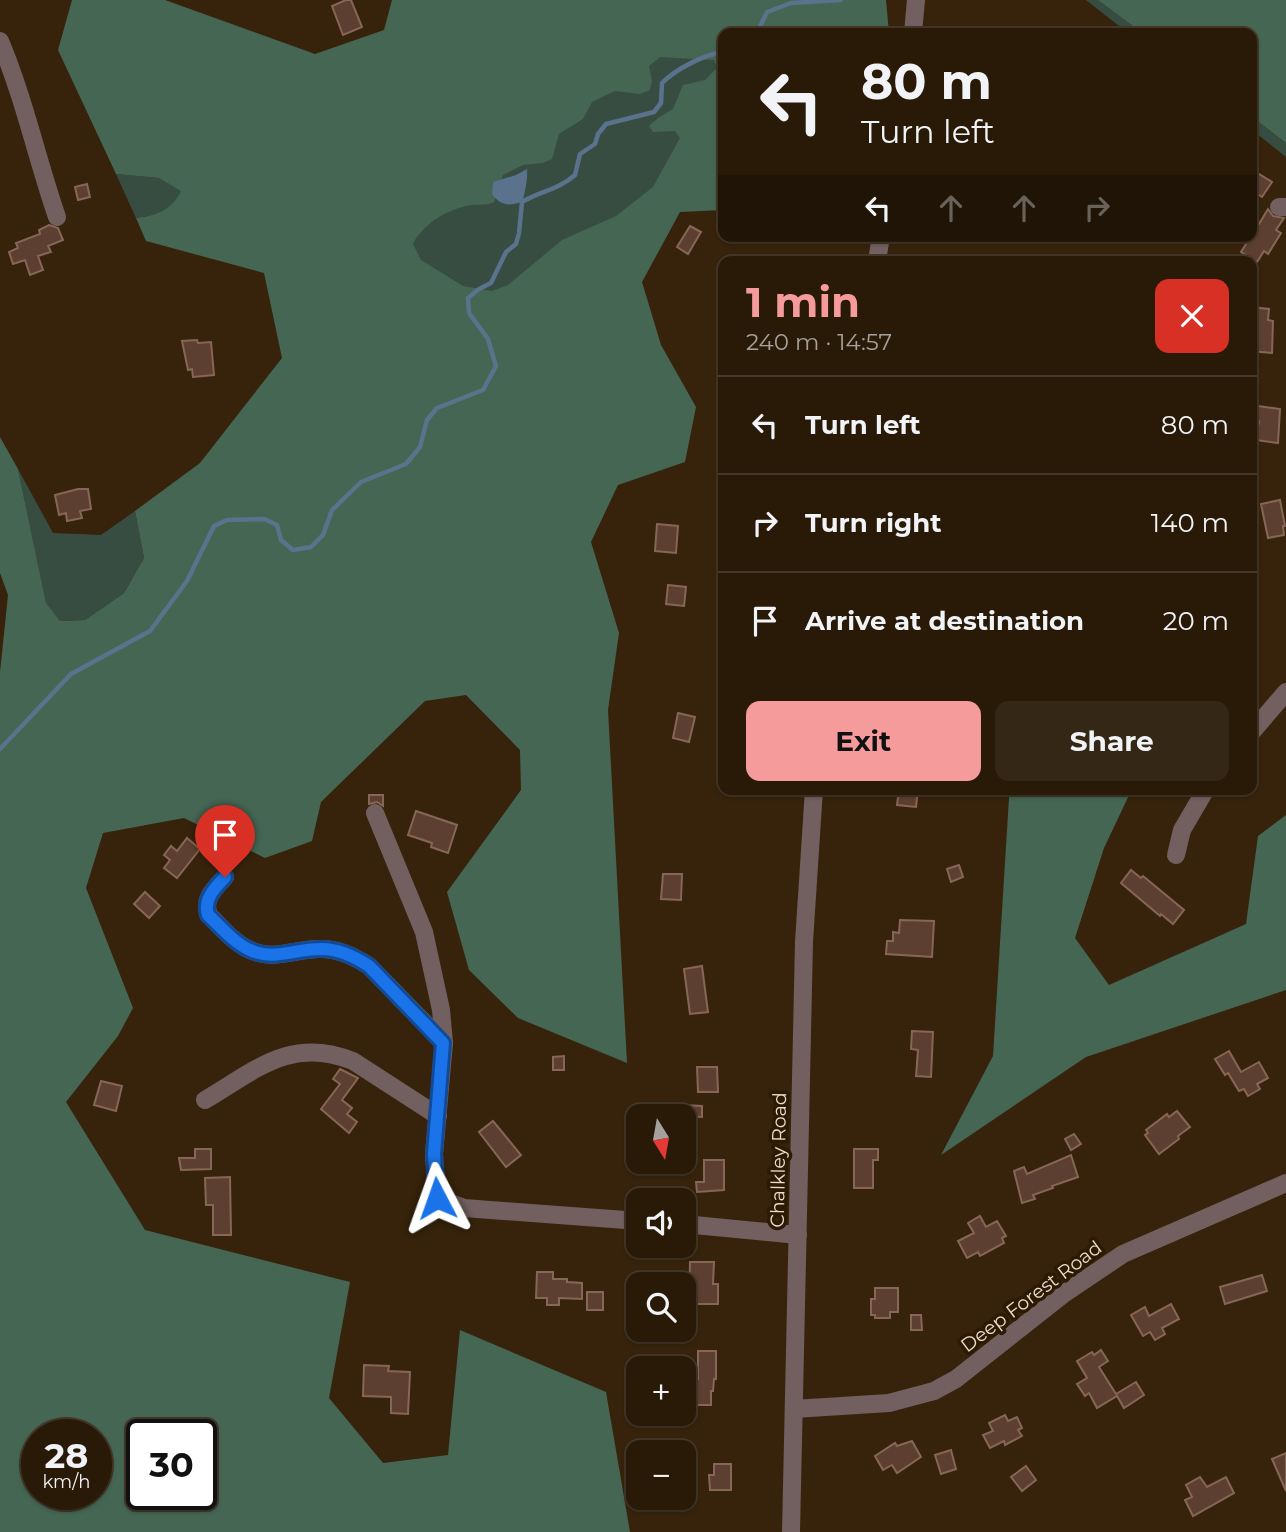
<!DOCTYPE html>
<html lang="en">
<head>
<meta charset="utf-8">
<style>
	body { margin:0; font-family:Montserrat,sans-serif; background:#352716; color:#f1f3f6; height:100vh; display:flex; flex-direction:column; font-size:26px; white-space:nowrap }
	* { box-sizing:border-box; margin:0 }
	p { font-size:23px; color:#a5a19c }
	.icon { flex:none; width:38px; height:38px; fill:none; stroke:currentColor; stroke-width:2; stroke-linecap:round; stroke-linejoin:round }
	.map { position:relative; flex:1; overflow:hidden }
	.panel { position:absolute; left:718px; top:256px; width:539px; height:539px; display:flex; flex-direction:column; background:#291a08; border-radius:14px; box-shadow:0 2px 5px #0004,0 0 0 2px #453829 }
	.panel>* { flex:none }
	.banner { position:absolute; left:718px; top:28px; width:539px; height:214px; border-radius:14px; box-shadow:0 2px 5px #0004,0 0 0 2px #453829; background:#291a08; color:#f1f3f6; overflow:hidden }
	.needle { width:46px; rotate:169deg }
	.buttons { position:absolute; left:626px; top:1104px; display:grid; gap:14px }
	.buttons a { display:grid; place-items:center; width:70px; height:70px; border-radius:14px; background:#291a08; box-shadow:0 2px 5px #0004,0 0 0 2px #453829; font-size:35px }
	.speed { position:absolute; left:21px; top:1419px; display:flex; gap:14px; font-size:35px; font-weight:700; text-align:center }
	.speed>* { display:grid; place-content:center; width:91px; height:91px; border-radius:50%; background:#291a08; box-shadow:0 2px 5px #0004,0 0 0 2px #453829; line-height:1 }
	.speed small { font-size:18px; font-weight:400 }
	.speed .limit { border:4px solid #111; border-radius:10px; background:#fff; color:#111 }
	.pin { position:absolute; display:grid; place-items:center; width:60px; height:60px; color:#fff; margin:-72px -30px; border-radius:50% 50% 50% 0; rotate:-45deg; box-shadow:0 0 7px #0007 }
	.pin .icon { rotate:45deg }
	.me { position:absolute; width:77px; margin:-38px; rotate:356deg; stroke-linejoin:round; filter:drop-shadow(0 0 5px #0008) }
	.turn { display:flex; align-items:center; gap:24px; height:147px; padding:0 28px; font-size:32px }
	.turn .icon { width:91px; height:91px; stroke-width:2.5 }
	.turn b { display:block; font-size:49px; line-height:60px }
	.lanes { display:flex; align-items:center; height:66px; padding:0 28px; background:#0003; justify-content:center; gap:35px; direction:ltr }
	.lanes .off { opacity:.35 }
	.round { display:grid; place-items:center; flex:none; width:74px; height:74px; border-radius:14px; background:#352716 }
	.overview { display:flex; align-items:center; justify-content:space-between; height:119px; padding:0 28px }
	h1 { font-size:42px; font-weight:700; line-height:52px; color:#f59b9c }
	.action { display:flex; gap:14px; margin-top:auto; padding:14px 28px }
	.action a { flex:1; height:80px; border-radius:14px; background:#f59b9c; color:#111; font-size:28px; font-weight:700; line-height:80px; text-align:center }
	.action a+a { background:#352716; color:#f1f3f6 }
	ul { padding:0; list-style:none }
	li { display:flex; align-items:center; gap:21px; height:98px; padding:0 28px; border-top:2px solid #453829 }
	li div { flex:1 }
	li b { display:block; font-size:26px }
	li em { font-style:normal }
	.map>svg:first-child { display:block }
	.green { fill:#384d42 }
	.forest { fill:#446653; fill-rule:evenodd }
	.water { fill:#5a728c }
	.lines { fill:none; stroke-linecap:round; stroke-linejoin:round }
	.stream { stroke:#5a728c; stroke-width:4.5 }
	.building { fill:#5c3f30; stroke:#866656; stroke-width:2 }
	.minor { stroke:#71605f; stroke-width:18 }
	.route-casing { stroke:#114b97; stroke-width:18 }
	.route { stroke:#1a73e8; stroke-width:12 }
	.labels { text-anchor:middle; stroke-width:7; stroke-linejoin:round; paint-order:stroke }
	.street-label { font-size:19px; fill:#ebddcf; stroke:#2d1a03 }
</style>
</head>
<body>
<div class="map">
<svg width="1286" height="1532" viewBox="0 0 1286 1532">
	<rect width="100%" height="100%" fill="#37230b"/>
	<g class="green">
		<polygon points="1086,0 1098,0 1142,33 1128,33"/>
		<polygon points="661,29 723,33 723,106 668,180 557,275 488,302 437,295 255,151"/>
		<polygon points="1251,116 1286,143 1286,157 1251,129"/>
		<path d="M116,174L159,178L182,191C172,210 155,216 136,218Z"/>
		<polygon points="18,469 53,533 101,535 135,511 144,558 124,593 85,620 60,621 46,604"/>
	</g>
	<g class="forest">
		<path d="M72,0H165L315,54L384,30L392,0H886L889,33H723V210L680,212L642,282L661,345L696,407L685,462L618,485L591,542L619,633L608,710L627,1063L518,1018L469,970L447,892L521,790L520,750L466,695L425,701L321,802L312,841L265,858L184,818L103,833L86,888L133,1008L118,1036L66,1102L145,1230L350,1282L329,1398L383,1463L448,1455L460,1330L606,1392L630,1532H0V672L8,595L0,573V437L18,469L46,603L60,621L85,620L124,593L144,558L135,511L200,463L282,358L264,273L146,241L136,218C155,216 172,210 181,191L159,178L116,174L58,50ZM660,57L714,60L717,68L705,80L683,85L673,109L658,118L649,126L653,132L675,131L680,138L653,187L616,216L562,240L508,285L492,291L463,286L421,260L413,244C422,224 451,207 472,205C480,204 487,206 494,202L503,175L523,165L543,163L552,159L559,134L583,119L592,102L615,91L640,94L650,90L652,81L649,66ZM37,1435H96V1494H37ZM142,1435H201V1494H142Z"/>
		<polygon points="1098,0 1286,0 1286,143 1251,116 1251,33 1142,33"/>
		<polygon points="1012,789 1132,789 1104,848 1075,938 1109,985 1246,924 1258,836 1286,815 1286,990 1086,1057 941,1155 993,1056 1009,798"/>
	</g>
	<path class="water" d="M527,169C528,177 525,194 522,202C508,206 501,206 492,194L493,182L516,175Z"/>
	<g class="lines">
		<g class="stream">
			<polyline points="757,33 767,12 791,3 841,0"/>
			<path d="M0,749L71,674L150,631L187,581L214,526L227,520L264,519L277,525L281,540L293,550L311,547L323,535L332,510L361,482L406,464L420,447L427,420L437,408L483,390L496,366L488,339L469,313L468,298L479,289L491,283L506,252L516,244L519,233L522,202C540,191 558,190 575,175L580,154L595,144L598,134L606,124L654,112L661,103L662,83C676,69 703,55 723,52"/>
		</g>
	</g>
	<g class="building">
		<polygon points="346,0 351,0 362,27 343,35 332,6"/>
		<polygon points="1251,169 1272,182 1262,197 1251,190"/>
		<polygon points="87,184 90,197 78,200 75,187"/>
		<polygon points="1268,209 1273,216 1284,218 1276,230 1281,233 1268,254 1264,251 1257,262 1241,252 1251,236 1251,219 1259,224"/>
		<polygon points="49,225 58,228 63,240 48,246 51,252 38,256 43,270 30,275 25,260 13,264 9,252 18,248 16,243 40,234 39,230"/>
		<polygon points="690,226 701,232 688,254 677,247"/>
		<polygon points="1251,307 1269,309 1268,320 1273,321 1272,353 1251,351"/>
		<polygon points="197,340 198,343 211,342 214,375 193,377 192,369 188,370 182,341"/>
		<polygon points="1251,405 1280,409 1278,443 1256,440 1259,421 1251,420"/>
		<polygon points="78,489 88,489 91,509 80,511 82,518 67,521 66,513 59,515 55,495"/>
		<polygon points="1280,500 1285,526 1283,526 1284,535 1268,538 1261,504"/>
		<polygon points="657,524 678,526 676,553 655,551"/>
		<polygon points="668,585 686,587 684,606 666,604"/>
		<polygon points="678,713 695,717 689,742 673,738"/>
		<polygon points="899,789 918,789 916,807 897,805"/>
		<polygon points="369,795 383,795 383,806 377,802 369,804"/>
		<polygon points="416,811 457,825 448,853 431,847 432,843 408,835"/>
		<polygon points="187,838 200,849 177,878 164,868 170,860 164,855 171,846 177,851"/>
		<polygon points="959,865 963,877 951,882 947,869"/>
		<polygon points="1131,870 1141,878 1143,876 1184,910 1173,924 1161,914 1160,916 1121,883"/>
		<polygon points="663,874 682,874 681,900 661,899"/>
		<polygon points="145,892 160,906 149,918 134,904"/>
		<polygon points="900,920 934,921 932,957 886,954 887,941 893,941 893,932 899,933"/>
		<polygon points="702,966 708,1012 690,1014 684,969"/>
		<polygon points="912,1031 933,1032 931,1077 916,1076 918,1050 911,1049"/>
		<polygon points="1229,1051 1241,1072 1259,1062 1268,1078 1257,1084 1260,1089 1248,1096 1244,1089 1239,1091 1228,1073 1225,1075 1215,1059"/>
		<polygon points="564,1056 564,1070 553,1070 553,1057"/>
		<polygon points="697,1067 717,1067 718,1092 698,1092"/>
		<polygon points="340,1069 358,1078 342,1100 352,1108 347,1114 357,1122 349,1133 321,1109 340,1084 333,1079"/>
		<polygon points="101,1081 122,1086 116,1111 94,1105"/>
		<polygon points="683,1105 702,1106 702,1117 683,1116"/>
		<polygon points="1177,1111 1190,1127 1178,1136 1179,1139 1159,1154 1145,1135 1148,1133 1146,1130 1167,1114 1169,1117"/>
		<polygon points="493,1121 521,1155 506,1167 479,1132"/>
		<polygon points="1074,1134 1081,1144 1071,1150 1065,1139"/>
		<polygon points="195,1149 211,1149 211,1169 181,1170 179,1158 195,1158"/>
		<polygon points="854,1149 878,1149 878,1160 873,1160 873,1188 854,1188"/>
		<polygon points="1071,1155 1078,1177 1052,1186 1053,1188 1033,1195 1035,1199 1022,1203 1014,1171 1024,1167 1027,1174"/>
		<polygon points="704,1160 724,1160 724,1190 697,1192 696,1182 704,1182"/>
		<polygon points="230,1177 231,1235 213,1235 213,1205 206,1205 205,1178"/>
		<rect x="651" y="1189" width="13" height="11"/>
		<polygon points="980,1216 986,1227 997,1221 1006,1236 1002,1238 1004,1243 980,1256 978,1252 967,1258 958,1241 974,1233 968,1223"/>
		<polygon points="690,1262 714,1262 713,1284 718,1284 718,1304 689,1304"/>
		<polygon points="537,1272 553,1272 553,1279 567,1279 567,1282 582,1283 582,1299 559,1298 559,1305 547,1305 547,1298 536,1298"/>
		<polygon points="1262,1275 1267,1291 1225,1304 1220,1287"/>
		<polygon points="875,1288 898,1288 898,1312 890,1312 890,1318 875,1318 875,1315 871,1315 871,1299 875,1299"/>
		<rect x="587" y="1292" width="16" height="18"/>
		<polygon points="1171,1304 1179,1319 1162,1328 1165,1334 1155,1340 1150,1332 1143,1336 1131,1315 1145,1307 1149,1316"/>
		<polygon points="911,1315 921,1315 922,1330 911,1330"/>
		<polygon points="1101,1350 1108,1361 1099,1367 1116,1394 1136,1382 1144,1395 1124,1408 1117,1396 1097,1408 1089,1393 1085,1396 1077,1384 1087,1378 1077,1361 1092,1352 1094,1355"/>
		<polygon points="698,1351 716,1351 716,1379 714,1379 713,1391 711,1391 711,1405 694,1405 694,1378 698,1379"/>
		<polygon points="364,1365 389,1366 388,1371 410,1372 408,1414 391,1413 391,1397 363,1396"/>
		<polygon points="1005,1415 1008,1421 1017,1417 1022,1428 1018,1430 1022,1436 1005,1445 1004,1441 990,1448 983,1435 993,1431 989,1423"/>
		<polygon points="912,1441 921,1457 897,1473 892,1465 883,1470 875,1456 895,1443 897,1446"/>
		<polygon points="951,1450 956,1469 941,1474 935,1455"/>
		<polygon points="1286,1453 1286,1491 1272,1459"/>
		<polygon points="714,1464 731,1464 731,1490 710,1490 709,1475 714,1475"/>
		<polygon points="1026,1466 1036,1480 1022,1491 1011,1477"/>
		<polygon points="1200,1477 1207,1487 1226,1477 1234,1493 1193,1516 1185,1500 1192,1497 1186,1485"/>
	</g>
	<g class="lines">
		<g class="minor">
			<polyline points="913,33 916,0"/>
			<path d="M0,41C24,98 37,159 57,217"/>
			<polyline points="1279,207 1286,207"/>
			<polyline points="877,261 881,236"/>
			<polyline points="1251,733 1286,692"/>
			<polyline points="375,813 424,932 441,1010 444,1043"/>
			<polyline points="1176,855 1182,830 1206,789"/>
			<path d="M225,877C215,888 202,899 209,915C221,927 234,943 250,950C273,961 295,949 319,949C338,948 354,956 369,966L444,1043L434,1154L437,1198L464,1208L639,1221"/>
			<path d="M205,1100C256,1070 291,1036 353,1061L438,1116"/>
			<polyline points="684,1224 798,1235"/>
			<polyline points="794,1409 889,1403 934,1391 956,1379 1065,1293 1123,1254 1286,1183"/>
			<polyline points="791,1532 804,942 814,789"/>
		</g>
	</g>
	<g class="lines">
		<defs>
			<path id="route" d="M225,877C215,888 203,899 208,915C221,927 234,943 250,950C273,961 295,949 319,949C338,948 354,956 369,966L443,1043L434,1154L437,1198"/>
		</defs>
		<use href="#route" class="route-casing"/>
		<use href="#route" class="route"/>
	</g>
	<g class="labels">
		<g class="street-label">
			<text transform="translate(778 1160) rotate(-89)" y="7">Chalkley Road</text>
			<text transform="translate(1031 1296) rotate(-37)" y="7">Deep Forest Road</text>
		</g>
	</g>
</svg>
<div class="buttons">
<a><svg class="needle" viewBox="-14 -14 28 28"><path d="M0-13l5 13h-10z" fill="#e53935"/><path d="M0 13l5-13h-10z" fill="#a5a19c"/></svg></a>
<a><svg class="icon" aria-label="sound" viewBox="0 0 24 24"><path d="M4 9h4l5-4v14l-5-4H4zM17 9q2 3 0 6"/></svg></a>
<a><svg class="icon" aria-label="search" viewBox="0 0 24 24"><circle cx="10" cy="10" r="6"/><path d="M15 15l6 6"/></svg></a>
<a>+</a>
<a>−</a>
</div>
<div class="speed"><div>28<small>km/h</small></div><div class="limit">30</div></div>
<div class="pin" style="left:225px;top:877px;background:#d93025"><svg class="icon" aria-label="arrive" viewBox="0 0 24 24"><path d="M6 21V4h12l-3 4 3 4H6"/></svg></div>
<svg class="me" style="left:437px;top:1198px" viewBox="-20 -20 40 40"><path d="M0-17L14 15 0 8-14 15z" fill="#1a73e8" stroke="#fff" stroke-width="4"/></svg>
<div class="banner">
<div class="turn"><svg class="icon" aria-label="left" viewBox="0 0 24 24"><path d="M17 20v-9H6M10 6l-5 5 5 5"/></svg><div><b>80 m</b>Turn left</div></div>
<div class="lanes"><svg class="icon" aria-label="left" viewBox="0 0 24 24"><path d="M17 20v-9H6M10 6l-5 5 5 5"/></svg><svg class="icon off" aria-label="ahead" viewBox="0 0 24 24"><path d="M12 20V5M6 11l6-6 6 6"/></svg><svg class="icon off" aria-label="ahead" viewBox="0 0 24 24"><path d="M12 20V5M6 11l6-6 6 6"/></svg><svg class="icon off" aria-label="right" viewBox="0 0 24 24"><path d="M7 20v-9h11M14 6l5 5-5 5"/></svg></div>
</div>
<section class="panel">
<div class="overview"><div><h1>1 min</h1><p>240 m · 14:57</p></div><a class="round" style="background:#d93025;color:#fff"><svg class="icon" aria-label="close" viewBox="0 0 24 24"><path d="M6 6l12 12M18 6L6 18"/></svg></a></div>
<ul>
<li><svg class="icon" aria-label="left" viewBox="0 0 24 24"><path d="M17 20v-9H6M10 6l-5 5 5 5"/></svg><div><b>Turn left</b></div><em>80 m</em></li>
<li><svg class="icon" aria-label="right" viewBox="0 0 24 24"><path d="M7 20v-9h11M14 6l5 5-5 5"/></svg><div><b>Turn right</b></div><em>140 m</em></li>
<li><svg class="icon" aria-label="arrive" viewBox="0 0 24 24"><path d="M6 21V4h12l-3 4 3 4H6"/></svg><div><b>Arrive at destination</b></div><em>20 m</em></li>
</ul>
<div class="action"><a>Exit</a><a>Share</a></div>
</section>
</div>
</body>
</html>
